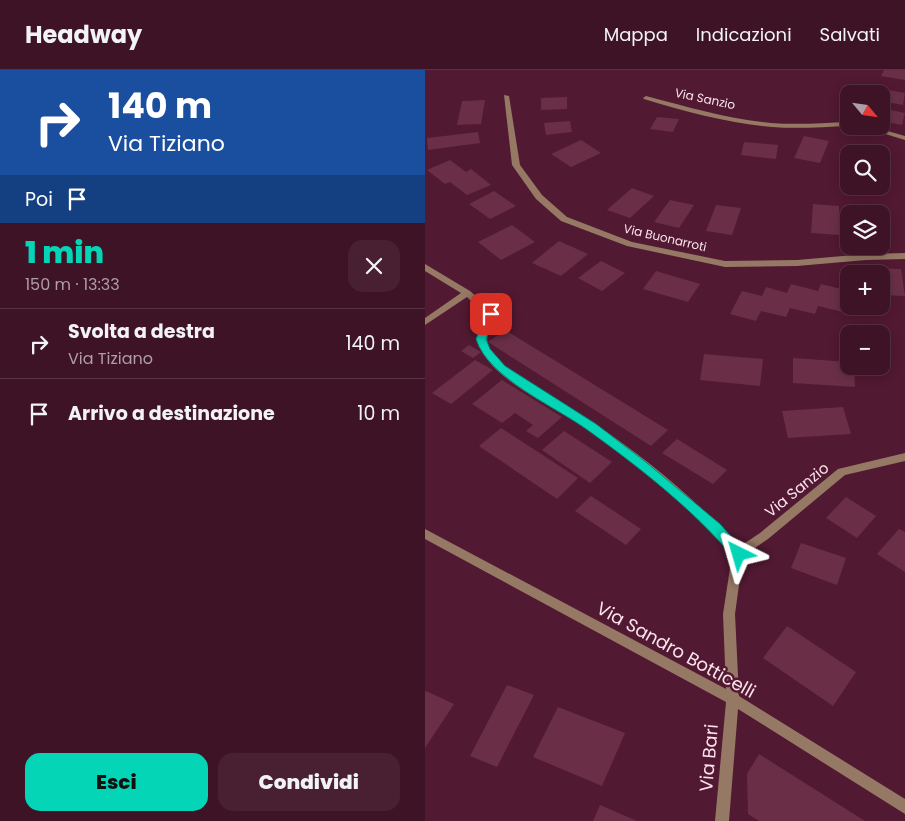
<!DOCTYPE html>
<html lang="it">
<head>
<meta charset="utf-8">
<style>
	body { margin:0; font-family:Poppins,sans-serif; background:#492032; color:#f1f3f6; height:100vh; display:flex; flex-direction:column; font-size:19px; white-space:nowrap }
	* { box-sizing:border-box; margin:0 }
	p { font-size:16px; color:#ad9ea7 }
	.icon { flex:none; width:28px; height:28px; fill:none; stroke:currentColor; stroke-width:2; stroke-linecap:round; stroke-linejoin:round }
	.map { position:relative; flex:1; overflow:hidden }
	.sheet { display:flex; flex-direction:column; background:#3e1326; width:425px }
	.sheet>* { flex:none }
	.hud { background:#1a4fa0; color:#fff; overflow:hidden }
	.needle { width:32px; rotate:119deg }
	.controls { position:absolute; left:415px; top:15px; display:grid; gap:10px }
	.controls a { display:grid; place-items:center; width:50px; height:50px; border-radius:10px; background:#3e1326; box-shadow:0 2px 12px #0003,0 0 0 1px #573243; font-size:25px }
	.pin { position:absolute; display:grid; place-items:center; width:42px; height:42px; color:#fff; margin:-21px; border-radius:10px; box-shadow:0 2px 8px #0006 }
	.me { position:absolute; width:55px; margin:-28px; rotate:320deg; stroke-linejoin:round; filter:drop-shadow(0 0 4px #0008) }
	.turn { display:flex; align-items:center; gap:18px; height:105px; padding:0 25px; font-size:22px }
	.turn .icon { width:65px; height:65px; stroke-width:2.5 }
	.turn b { display:block; font-size:35px; line-height:42px }
	.then { display:flex; align-items:center; height:48px; padding:0 25px; background:#0003; gap:10px; font-size:19px }
	.round { display:grid; place-items:center; flex:none; width:52px; height:52px; border-radius:15px; background:#492032 }
	.head { display:flex; align-items:center; justify-content:space-between; height:85px; padding:0 25px }
	h1 { font-size:30px; font-weight:800; line-height:38px; color:#04d5b6 }
	.cta { display:flex; gap:10px; margin-top:auto; padding:10px 25px }
	.cta a { flex:1; height:58px; border-radius:15px; background:#04d5b6; color:#111; font-size:20px; font-weight:800; line-height:58px; text-align:center }
	.cta a+a { background:#492032; color:#f1f3f6 }
	ul { padding:0; list-style:none }
	li { display:flex; align-items:center; gap:15px; height:70px; padding:0 25px; border-top:1px solid #573243 }
	li div { flex:1 }
	li b { display:block; font-size:19px }
	li em { font-style:normal }
	header { display:flex; align-items:center; gap:30px; box-sizing:border-box; height:70px; padding:0 25px; background:#3e1326; border-bottom:1px solid #573243 }
	header strong { font-size:24px }
	nav { display:flex; gap:28px; margin-inline-start:auto; font-size:18px }
	main { display:flex; flex:1; min-height:0 }
	.map>svg:first-child { display:block }
	.building { fill:#6a2f46 }
	.lines { fill:none; stroke-linecap:round; stroke-linejoin:round }
	.street { fill:#967964; fill-rule:evenodd }
	.route { fill:#04d5b6; stroke:#038a76 }
	.labels { text-anchor:middle; stroke-width:5; stroke-linejoin:round; paint-order:stroke }
	.far-street-label { font-size:12px; fill:#fbe4eb; stroke:#521932 }
	.street-label { font-size:15px; fill:#fbe4eb; stroke:#521932 }
	.near-street-label { font-size:18px; fill:#fbe4eb; stroke:#521932 }
</style>
</head>
<body>
<header>
<strong>Headway</strong>
<nav><a>Mappa</a><a>Indicazioni</a><a>Salvati</a></nav>
</header>
<main>
<section class="sheet">
<div class="hud">
<div class="turn"><svg class="icon" aria-label="right" viewBox="0 0 24 24"><path d="M7 20v-9h11M14 6l5 5-5 5"/></svg><div><b>140 m</b>Via Tiziano</div></div>
<div class="then">Poi<svg class="icon" aria-label="arrive" viewBox="0 0 24 24"><path d="M6 21V4h12l-3 4 3 4H6"/></svg></div>
</div>
<div class="head"><div><h1>1 min</h1><p>150 m · 13:33</p></div><a class="round"><svg class="icon" aria-label="close" viewBox="0 0 24 24"><path d="M6 6l12 12M18 6L6 18"/></svg></a></div>
<ul>
<li><svg class="icon" aria-label="right" viewBox="0 0 24 24"><path d="M7 20v-9h11M14 6l5 5-5 5"/></svg><div><b>Svolta a destra</b><p>Via Tiziano</p></div><em>140 m</em></li>
<li><svg class="icon" aria-label="arrive" viewBox="0 0 24 24"><path d="M6 21V4h12l-3 4 3 4H6"/></svg><div><b>Arrivo a destinazione</b></div><em>10 m</em></li>
</ul>
<div class="cta"><a>Esci</a><a>Condividi</a></div>
</section>
<div class="map">
<svg width="480" height="751" viewBox="0 0 480 751">
	<rect width="100%" height="100%" fill="#521932"/>
	<g class="building">
		<polygon points="459,0 480,0 480,10 456,6"/>
		<polygon points="447,17 480,23 478,35 456,31 456,24 443,24"/>
		<polygon points="142,27 142,39 116,40 116,28"/>
		<polygon points="60,30 56,54 32,55 37,31"/>
		<polygon points="456,38 480,43 477,55 456,51"/>
		<polygon points="232,47 254,49 248,62 225,59"/>
		<polygon points="145,51 147,62 121,65 119,53"/>
		<polygon points="53,62 55,73 3,80 2,68"/>
		<polygon points="379,66 404,71 395,93 369,88"/>
		<polygon points="156,70 176,83 146,97 126,84"/>
		<polygon points="319,72 353,75 351,89 316,85"/>
		<polygon points="25,90 41,102 46,99 66,115 42,125 25,112 20,114 2,100"/>
		<polygon points="207,118 229,126 205,148 182,140"/>
		<polygon points="69,121 91,136 65,149 44,134"/>
		<polygon points="245,130 269,135 254,158 229,152"/>
		<polygon points="388,134 414,136 414,165 386,163"/>
		<polygon points="291,135 316,138 307,165 281,161"/>
		<polygon points="456,148 460,148 466,170 456,170"/>
		<polygon points="87,155 110,172 76,190 53,172"/>
		<polygon points="134,171 163,184 136,206 107,193"/>
		<polygon points="176,191 200,203 177,221 153,208"/>
		<polygon points="449,198 476,199 480,226 456,225 456,204 449,204"/>
		<polygon points="231,201 275,214 263,232 218,219"/>
		<polygon points="366,214 393,221 396,214 424,221 424,228 418,242 393,236 390,244 365,238 361,247 336,241 331,251 305,244 317,221 337,226 341,217 362,223"/>
		<polygon points="80,260 243,360 226,376 63,272"/>
		<polygon points="44,275 56,282 48,288 36,281"/>
		<polygon points="279,284 338,289 335,316 275,310"/>
		<polygon points="368,288 424,292 424,296 429,296 430,317 368,313"/>
		<polygon points="50,290 68,300 26,334 7,323"/>
		<polygon points="77,310 137,347 113,368 101,361 108,355 90,343 77,353 47,334"/>
		<polygon points="418,337 426,364 363,368 357,341"/>
		<polygon points="76,358 153,408 132,429 54,376"/>
		<polygon points="139,361 187,392 165,413 117,380"/>
		<polygon points="252,369 302,400 288,414 237,383"/>
		<polygon points="166,426 216,459 201,475 150,441"/>
		<polygon points="421,427 451,446 432,468 401,448"/>
		<polygon points="474,459 480,462 480,502 452,484"/>
		<polygon points="376,473 421,488 412,515 366,498"/>
		<polygon points="362,556 431,602 408,636 338,588"/>
		<polygon points="82,615 109,625 72,697 45,686"/>
		<polygon points="1,621 29,634 0,678 0,622"/>
		<polygon points="133,637 200,663 177,716 108,687"/>
		<polygon points="334,684 440,751 334,751 323,744 322,704"/>
		<polygon points="175,735 212,751 168,751"/>
	</g>
	<g class="lines">
		<g class="street">
			<polygon points="79,25 84,26 95,95 117,125 142,147 207,172 300,191 372,190 441,184 480,183 480,189 441,190 372,196 300,197 202,176 136,151 111,129 87,95"/>
			<path d="M221,26C263,37 303,49 346,53C372,55 398,53 424,52V56C398,57 372,59 347,57C303,53 261,42 219,29L218,28Z"/>
			<polygon points="434,56 445,56 480,66 480,70"/>
			<path d="M0,194L45,221L69,242L70,244C66,255 58,268 65,280C82,308 141,335 170,354C222,389 272,430 314,477L335,463L413,399L480,383V391L420,405L343,469L318,486L310,544L314,626L480,729V744L313,639L304,751H290L301,632L0,469V459L301,619L298,544L307,485C265,437 217,397 165,361C134,339 74,314 56,280C49,268 56,256 61,245L42,227L0,255V248L36,223L0,201Z"/>
		</g>
	</g>
	<path class="route" d="M66,241L71,244L61,269L65,279L80,296L171,354L222,393L295,454L318,480L320,484L318,488L314,489L309,488C269,440 214,397 164,361C130,336 64,309 51,269L61,244Z"/>
	<g class="labels">
		<g class="far-street-label">
			<text transform="translate(280 29) rotate(12)" y="4">Via Sanzio</text>
			<text transform="translate(240 168) rotate(13)" y="4">Via Buonarroti</text>
		</g>
		<g class="street-label">
			<text transform="translate(372 420) rotate(-39)" y="5">Via Sanzio</text>
		</g>
		<g class="near-street-label">
			<text transform="translate(251 580) rotate(29)" y="6">Via Sandro Botticelli</text>
			<text transform="translate(284 688) rotate(-85)" y="6">Via Bari</text>
		</g>
	</g>
</svg>
<div class="controls">
<a><svg class="needle" viewBox="-14 -14 28 28"><path d="M0-13l5 13h-10z" fill="#e53935"/><path d="M0 13l5-13h-10z" fill="#ad9ea7"/></svg></a>
<a><svg class="icon" aria-label="search" viewBox="0 0 24 24"><circle cx="10" cy="10" r="6"/><path d="M15 15l6 6"/></svg></a>
<a><svg class="icon" aria-label="layers" viewBox="0 0 24 24"><path d="M12 4l9 5-9 5-9-5zM3 14l9 5 9-5"/></svg></a>
<a>+</a>
<a>−</a>
</div>
<div class="pin" style="left:66px;top:244px;background:#d93025"><svg class="icon" aria-label="arrive" viewBox="0 0 24 24"><path d="M6 21V4h12l-3 4 3 4H6"/></svg></div>
<svg class="me" style="left:314px;top:484px" viewBox="-20 -20 40 40"><path d="M0-17L14 15 0 8-14 15z" fill="#04d5b6" stroke="#fff" stroke-width="4"/></svg>
</div>
</main>
</body>
</html>
